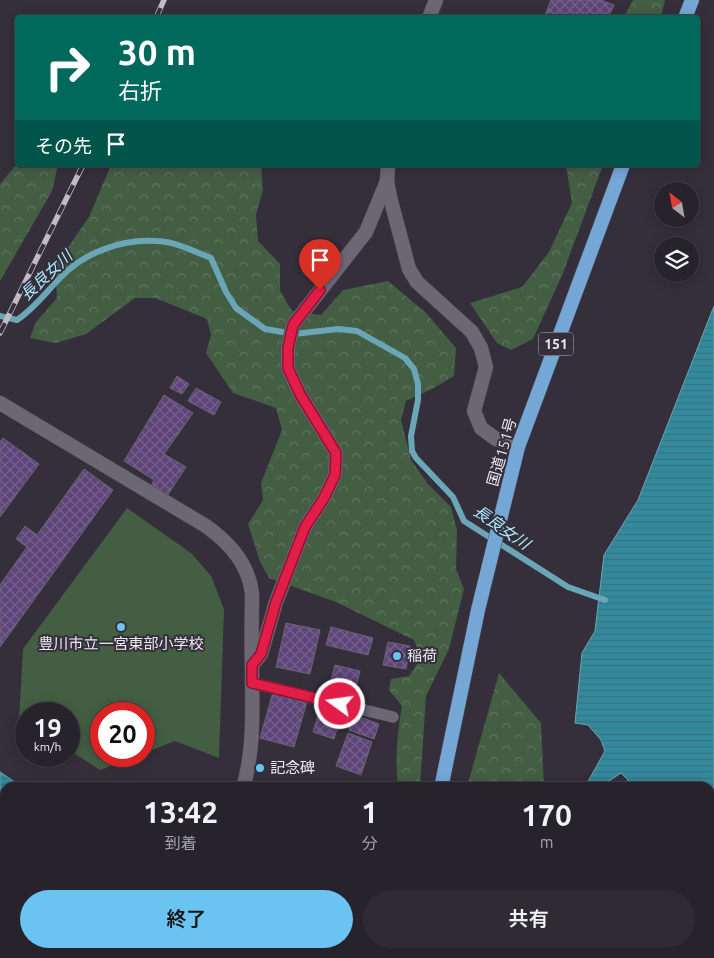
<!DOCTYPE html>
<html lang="ja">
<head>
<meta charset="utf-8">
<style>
	body { margin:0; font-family:Ubuntu,"Noto Sans JP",sans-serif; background:#2f2b34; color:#f1f3f6; height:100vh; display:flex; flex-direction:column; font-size:19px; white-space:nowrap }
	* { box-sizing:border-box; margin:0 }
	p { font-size:16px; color:#a4a4a9 }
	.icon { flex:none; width:28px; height:28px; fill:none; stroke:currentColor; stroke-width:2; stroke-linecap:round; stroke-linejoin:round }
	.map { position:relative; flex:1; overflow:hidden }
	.panel { position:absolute; left:0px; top:782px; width:715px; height:176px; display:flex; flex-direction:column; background:#27232c; border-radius:15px 15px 0 0; box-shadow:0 2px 12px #0003,0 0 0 1px #434048 }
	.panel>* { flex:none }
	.banner { position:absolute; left:15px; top:15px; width:685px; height:152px; border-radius:5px; box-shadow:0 2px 12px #0003,0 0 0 1px #434048; background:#00695c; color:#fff; overflow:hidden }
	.needle { width:32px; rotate:329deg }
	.tools { position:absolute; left:654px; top:182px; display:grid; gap:10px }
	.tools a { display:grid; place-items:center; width:45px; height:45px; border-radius:50%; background:#27232c; box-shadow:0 2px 12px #0003,0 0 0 1px #434048; font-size:25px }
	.speed { position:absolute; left:15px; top:702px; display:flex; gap:10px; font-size:25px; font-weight:700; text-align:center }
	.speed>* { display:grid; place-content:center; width:65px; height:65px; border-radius:50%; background:#27232c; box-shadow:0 2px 12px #0003,0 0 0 1px #434048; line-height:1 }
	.speed small { font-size:12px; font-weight:400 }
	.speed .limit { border:8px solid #d22; background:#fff; color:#111 }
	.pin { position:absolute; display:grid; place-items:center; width:42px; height:42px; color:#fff; margin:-51px -21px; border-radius:50% 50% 50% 0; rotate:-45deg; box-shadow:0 0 5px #0007 }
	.pin .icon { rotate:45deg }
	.me { position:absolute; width:55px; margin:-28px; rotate:284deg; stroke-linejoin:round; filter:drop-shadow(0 0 4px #0008) }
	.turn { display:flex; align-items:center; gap:18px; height:105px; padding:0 20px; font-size:22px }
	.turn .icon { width:65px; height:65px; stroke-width:2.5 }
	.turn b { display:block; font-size:35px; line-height:42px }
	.then { display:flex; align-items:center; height:48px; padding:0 20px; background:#0003; gap:10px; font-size:19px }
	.eta { display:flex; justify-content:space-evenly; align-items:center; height:85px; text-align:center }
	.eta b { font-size:30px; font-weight:600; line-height:35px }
	.button { display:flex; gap:10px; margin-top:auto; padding:10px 20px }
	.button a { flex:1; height:58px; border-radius:30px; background:#6ac3f1; color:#111; font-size:20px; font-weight:600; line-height:58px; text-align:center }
	.button a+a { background:#2f2b34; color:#f1f3f6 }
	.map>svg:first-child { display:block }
	.forest { fill:url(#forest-crowns) }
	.pitch { fill:#435e43 }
	.water { fill:url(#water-rules); stroke:#6aa6b6 }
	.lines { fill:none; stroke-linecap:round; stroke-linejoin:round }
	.stream { stroke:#6aa6b6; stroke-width:6 }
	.building { fill:url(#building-cross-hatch); stroke:#6a6472 }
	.service-casing { stroke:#514e58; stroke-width:12 }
	.minor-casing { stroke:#514e58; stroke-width:15 }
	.trunk-casing { stroke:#514e58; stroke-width:15 }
	.service { stroke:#6c6675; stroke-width:11 }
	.minor { stroke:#6c6675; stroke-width:14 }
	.trunk { stroke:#74a6d6; stroke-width:14 }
	.rail-casing { stroke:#bfbbc4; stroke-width:5.5 }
	.rail { stroke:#342f3b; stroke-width:4; stroke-dasharray:11; stroke-linecap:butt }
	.route-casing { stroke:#92132f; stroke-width:12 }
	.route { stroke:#e11d48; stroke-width:9 }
	.poi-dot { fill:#6ac3f1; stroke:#342f3b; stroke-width:2 }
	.labels { text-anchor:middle; stroke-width:4; stroke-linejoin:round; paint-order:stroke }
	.shield { fill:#342f3b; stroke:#b5b1ba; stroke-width:1 }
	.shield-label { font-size:14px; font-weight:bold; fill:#ece9f1 }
	.street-label { font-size:15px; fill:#ece9f1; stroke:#342f3b }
	.poi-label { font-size:15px; fill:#ece9f1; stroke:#342f3b; text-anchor:start }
	.water-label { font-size:16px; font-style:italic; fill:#abedfe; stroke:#342f3b }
</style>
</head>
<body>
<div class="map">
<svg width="714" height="958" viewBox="0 0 714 958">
	<defs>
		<pattern id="forest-crowns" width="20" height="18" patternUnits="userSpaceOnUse" patternTransform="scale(1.25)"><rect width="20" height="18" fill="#435e43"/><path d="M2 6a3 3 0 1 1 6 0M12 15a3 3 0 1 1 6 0" fill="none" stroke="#5e755f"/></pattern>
		<pattern id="water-rules" width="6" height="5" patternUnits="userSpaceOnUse" patternTransform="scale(1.25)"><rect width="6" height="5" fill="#338a9d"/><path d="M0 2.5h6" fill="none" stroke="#3a727f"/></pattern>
		<pattern id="building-cross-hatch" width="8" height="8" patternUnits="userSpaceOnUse" patternTransform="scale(1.25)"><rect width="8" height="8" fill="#5e4579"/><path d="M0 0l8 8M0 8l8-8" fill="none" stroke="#75608c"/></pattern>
	</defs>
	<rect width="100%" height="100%" fill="#342f3b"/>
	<g class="forest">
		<polygon points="633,0 665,0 661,17 624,17"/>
		<polygon points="17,164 58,165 52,191 0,281 0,184"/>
		<path d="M111,165H261L263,190L256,215L258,241L280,264V291L292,311L321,315L343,290L388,281L426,313L456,348L454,376L432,389L406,401L401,420L411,460L428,484L451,507L457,530L456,569L464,589L449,649L426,696L420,787H398C395,760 397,733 402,706L389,690L391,679L409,676L421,658L414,640L336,602L269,578L260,562L248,524L263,500L261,483L282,430L276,408L233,393L206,353L211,335L207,319L155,298H135L86,334L56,343L30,338L36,322L57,298L55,266L89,217Z"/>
		<polygon points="566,165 603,165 563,273 533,339 511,350 497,343 470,303 522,287 549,252 572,203"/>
		<polygon points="499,673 541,723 544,787 467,787"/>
		<polygon points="273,954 388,954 387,958 277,958"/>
	</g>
	<polygon class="pitch" points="127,508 191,553 211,576 224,609 219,758 175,741 144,753 144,714 101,714 101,756 137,756 100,770 69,750 69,714 26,714 26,723 19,719 23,649"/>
	<g class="water">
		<polygon points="714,306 714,874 710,871 710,788 624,787 628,780 621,773 600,787 585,787 605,751 601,740 588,725 575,723 582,653 595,631 604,555 638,500"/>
		<polygon points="0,772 22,787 5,788 5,823 0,830"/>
	</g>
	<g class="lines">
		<path class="stream" d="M0,316L17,320C35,308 46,292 61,277C85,252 122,239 156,241C174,241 193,251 211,258L226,292L236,308L265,329L294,334L338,329L357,331L405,358L414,369L418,384V400L411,436L412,451L416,458L453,497L464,521L568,587L605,600"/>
	</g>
	<g class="building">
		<polygon points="551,0 601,0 614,5 608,18 544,18"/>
		<polygon points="177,376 189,384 182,394 170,388"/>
		<polygon points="196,388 221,402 214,415 188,401"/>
		<polygon points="164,395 193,413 164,454 186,467 165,499 149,490 154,480 124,461"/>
		<polygon points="3,438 39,464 0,517 0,442"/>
		<polygon points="84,469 113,490 0,647 0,585 27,547 16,539 25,526 37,535"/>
		<polygon points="286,623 320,630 310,674 276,667"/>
		<polygon points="331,627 373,638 368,655 326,645"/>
		<polygon points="388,642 410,646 406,669 383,665"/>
		<polygon points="335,665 360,671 353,699 328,693"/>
		<polygon points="273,692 307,701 294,747 260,738"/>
		<polygon points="321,705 342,711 334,739 313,732"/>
		<polygon points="354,715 379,724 374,739 349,730"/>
		<polygon points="348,733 372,742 361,775 336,766"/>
		<polygon points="81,954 86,954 91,958 77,958"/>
	</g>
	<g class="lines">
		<defs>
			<polyline id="service" points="252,683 393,717"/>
			<g id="minor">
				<polyline points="429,18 436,0"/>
				<polyline points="388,165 387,181 390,197 409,269 417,282 472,332 481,348 486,367 474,411 481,428 496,439 518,447"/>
				<path d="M0,403L206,526C230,543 249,564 252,594C252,617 251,641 252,664C252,706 255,747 243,788"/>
				<polyline points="252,665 261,654 276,602 305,527 324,498 335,475 336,453 300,394 288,368 288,348 293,325 366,232 387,181"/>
				<polyline points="130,958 134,954"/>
			</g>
			<g id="trunk">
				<polyline points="685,18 692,0"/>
				<polyline points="441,788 478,610 518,447 623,165"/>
				<polyline points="404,958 405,954"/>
			</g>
		</defs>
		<use href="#service" class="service-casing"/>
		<use href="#minor" class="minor-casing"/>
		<use href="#trunk" class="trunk-casing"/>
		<use href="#service" class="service"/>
		<use href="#minor" class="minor"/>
		<use href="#trunk" class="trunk"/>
		<defs>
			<g id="rail">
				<polyline points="156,18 164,0"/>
				<polyline points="0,333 83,165"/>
			</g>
		</defs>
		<use href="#rail" class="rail-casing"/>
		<use href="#rail" class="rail"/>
	</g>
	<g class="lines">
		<defs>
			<polyline id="route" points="320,290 293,325 288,348 288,368 300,394 336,453 335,475 324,498 305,527 276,602 261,654 252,665 252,683 340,704"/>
		</defs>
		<use href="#route" class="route-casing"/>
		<use href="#route" class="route"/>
	</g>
	<g class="poi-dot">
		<circle cx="121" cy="627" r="5"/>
		<circle cx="397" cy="656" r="5"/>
		<circle cx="260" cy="768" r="5"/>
	</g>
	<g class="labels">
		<rect class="shield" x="538.5" y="332.5" width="35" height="23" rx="4"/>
		<g class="shield-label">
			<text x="556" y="349">151</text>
		</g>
		<g class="street-label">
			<text transform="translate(502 452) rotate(-74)" y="5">国道151号</text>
		</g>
		<g class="poi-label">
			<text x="121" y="649" text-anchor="middle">豊川市立一宮東部小学校</text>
			<text x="407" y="661">稲荷</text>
			<text x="270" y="773">記念碑</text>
		</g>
		<g class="water-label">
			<text transform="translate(46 275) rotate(-43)" y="6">長良女川</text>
			<text transform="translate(502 527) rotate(35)" y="6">長良女川</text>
		</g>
	</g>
</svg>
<div class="tools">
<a><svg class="needle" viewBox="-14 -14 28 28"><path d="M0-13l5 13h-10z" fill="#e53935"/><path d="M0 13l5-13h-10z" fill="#a4a4a9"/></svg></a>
<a><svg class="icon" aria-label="layers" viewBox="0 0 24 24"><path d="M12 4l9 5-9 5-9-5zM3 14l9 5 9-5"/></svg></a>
</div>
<div class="speed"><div>19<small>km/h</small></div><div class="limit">20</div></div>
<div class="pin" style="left:320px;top:290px;background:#d93025"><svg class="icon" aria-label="arrive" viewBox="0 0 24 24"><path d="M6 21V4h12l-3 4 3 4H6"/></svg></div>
<svg class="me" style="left:340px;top:704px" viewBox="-20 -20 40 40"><circle r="17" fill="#e11d48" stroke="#fff" stroke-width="3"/><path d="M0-11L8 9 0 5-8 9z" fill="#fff"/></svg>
<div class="banner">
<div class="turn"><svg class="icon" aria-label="right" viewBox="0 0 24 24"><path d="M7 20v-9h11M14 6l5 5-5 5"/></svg><div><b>30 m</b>右折</div></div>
<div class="then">その先<svg class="icon" aria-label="arrive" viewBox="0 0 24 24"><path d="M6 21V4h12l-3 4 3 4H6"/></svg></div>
</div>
<section class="panel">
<div class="eta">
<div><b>13:42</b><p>到着</p></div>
<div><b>1</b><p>分</p></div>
<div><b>170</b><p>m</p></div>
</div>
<div class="button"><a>終了</a><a>共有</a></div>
</section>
</div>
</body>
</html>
